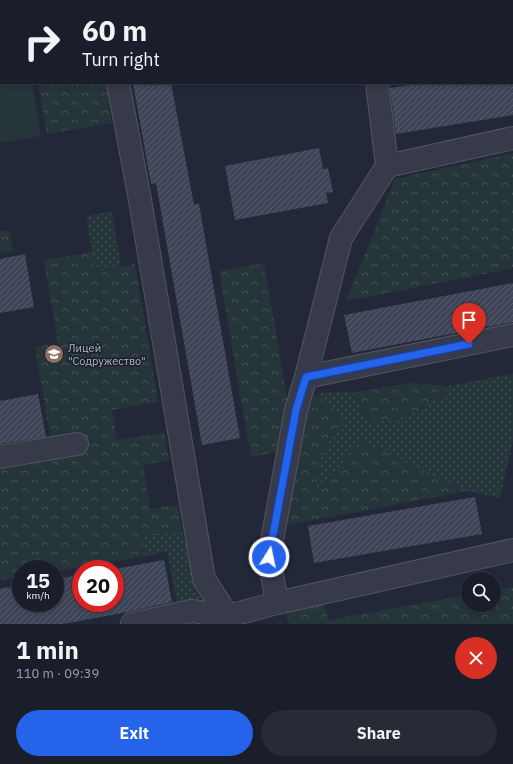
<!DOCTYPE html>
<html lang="en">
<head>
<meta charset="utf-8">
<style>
	body { margin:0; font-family:"IBM Plex Sans",sans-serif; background:#272b36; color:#f1f3f6; height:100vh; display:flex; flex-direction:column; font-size:15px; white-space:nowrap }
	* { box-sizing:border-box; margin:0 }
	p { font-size:13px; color:#9fa2a8 }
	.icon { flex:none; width:22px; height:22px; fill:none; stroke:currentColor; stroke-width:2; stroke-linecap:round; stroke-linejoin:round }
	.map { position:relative; height:624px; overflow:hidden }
	.details { display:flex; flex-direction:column; background:#1a1e2a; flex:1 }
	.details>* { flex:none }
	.hud { position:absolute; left:0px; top:0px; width:513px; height:84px; box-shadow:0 2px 6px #0003,0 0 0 1px #383c47; background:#1a1e2a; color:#f1f3f6; overflow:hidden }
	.buttons { position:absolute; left:461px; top:572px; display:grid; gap:8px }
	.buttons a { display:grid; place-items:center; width:40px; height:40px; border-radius:50%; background:#1a1e2a; box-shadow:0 2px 6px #0003,0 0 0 1px #383c47; font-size:20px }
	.speed { position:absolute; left:12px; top:560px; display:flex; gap:8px; font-size:20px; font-weight:700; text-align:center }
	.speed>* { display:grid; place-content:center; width:52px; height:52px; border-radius:50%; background:#1a1e2a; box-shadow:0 2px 6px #0003,0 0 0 1px #383c47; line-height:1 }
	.speed small { font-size:10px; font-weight:400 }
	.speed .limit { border:6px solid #d22; background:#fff; color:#111 }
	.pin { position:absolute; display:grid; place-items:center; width:34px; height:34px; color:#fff; margin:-41px -17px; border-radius:50% 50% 50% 0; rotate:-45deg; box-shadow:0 0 4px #0007 }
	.pin .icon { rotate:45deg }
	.me { position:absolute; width:44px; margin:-22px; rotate:10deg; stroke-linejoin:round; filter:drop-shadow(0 0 3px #0008) }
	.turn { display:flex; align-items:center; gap:14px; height:84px; padding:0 16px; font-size:18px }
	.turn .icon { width:52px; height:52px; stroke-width:2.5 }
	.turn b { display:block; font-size:28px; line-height:34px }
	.round { display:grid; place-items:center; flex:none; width:42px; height:42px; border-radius:21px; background:#272b36 }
	.overview { display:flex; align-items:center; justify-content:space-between; height:68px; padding:0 16px }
	h1 { font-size:24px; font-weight:800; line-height:30px }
	.button { display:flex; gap:8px; margin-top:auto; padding:8px 16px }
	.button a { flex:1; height:46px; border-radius:24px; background:#2563eb; color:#fff; font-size:16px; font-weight:800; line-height:46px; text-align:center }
	.button a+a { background:#272b36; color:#f1f3f6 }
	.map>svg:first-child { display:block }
	.grass { fill:url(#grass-dots) }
	.forest { fill:url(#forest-crowns) }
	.park { fill:#25353a }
	.building { fill:url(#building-hatch) }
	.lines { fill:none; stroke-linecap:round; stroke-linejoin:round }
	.minor-casing { stroke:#515563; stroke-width:24 }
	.minor { stroke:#363a49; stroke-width:22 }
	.route-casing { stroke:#184099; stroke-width:10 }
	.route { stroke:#2563eb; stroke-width:7 }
	.labels { text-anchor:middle; stroke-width:3; stroke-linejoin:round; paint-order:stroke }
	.poi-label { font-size:11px; fill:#b1b5c5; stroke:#1b202d; text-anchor:start }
</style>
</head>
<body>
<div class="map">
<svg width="513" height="624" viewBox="0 0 513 624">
	<defs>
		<pattern id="grass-dots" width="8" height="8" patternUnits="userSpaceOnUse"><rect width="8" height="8" fill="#25353a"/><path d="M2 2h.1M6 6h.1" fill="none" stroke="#425055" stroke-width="1.8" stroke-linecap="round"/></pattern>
		<pattern id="forest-crowns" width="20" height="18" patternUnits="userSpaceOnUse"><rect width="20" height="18" fill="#25353a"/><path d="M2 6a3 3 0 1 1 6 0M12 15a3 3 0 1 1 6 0" fill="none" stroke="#425055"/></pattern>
		<pattern id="building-hatch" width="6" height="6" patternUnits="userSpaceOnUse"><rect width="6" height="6" fill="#3f4558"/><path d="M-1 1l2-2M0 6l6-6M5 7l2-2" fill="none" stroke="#585e6e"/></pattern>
	</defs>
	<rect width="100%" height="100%" fill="#222838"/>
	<g class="grass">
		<polygon points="112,211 121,267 95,271 86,216"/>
		<polygon points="513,374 513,440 500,498 467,491 315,493 322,456 343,418 317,393 355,392 360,410 370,422 393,420 408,416 442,396 448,386"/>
		<polygon points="182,530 195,579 202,595 204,605 200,609 177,603 167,551 146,556 142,537"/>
	</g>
	<g class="forest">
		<polygon points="391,0 513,0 513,56 512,56 512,1"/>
		<polygon points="38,83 106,83 112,123 47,134"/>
		<polygon points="513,153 513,267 510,269 346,301 395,179"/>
		<polygon points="9,230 13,251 0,253 0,231"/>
		<polygon points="92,252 95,271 135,264 158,402 112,410 117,440 164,433 169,460 143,465 150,509 178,505 182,530 142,537 146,556 55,571 55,569 21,569 21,577 0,580 0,463 53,454 35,347 58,343 44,260"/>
		<polygon points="264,263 289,409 277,452 251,457 219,271"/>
		<polygon points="411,383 448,386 442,396 408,416 393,420 371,422 360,410 355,392"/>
		<polygon points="317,393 343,418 322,456 315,492 362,441 467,491 288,525 299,411"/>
		<polygon points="513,587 513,624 289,624 285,606 323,599 328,620 468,595 468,605 494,605 494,590"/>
	</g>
	<polygon class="park" points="0,10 1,10 1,83 32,83 41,136 0,143"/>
	<g class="building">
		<polygon points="133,83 171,83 194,205 199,204 240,438 202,445 156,183 151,184"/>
		<polygon points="422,83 513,83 513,115 396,134 390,88"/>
		<polygon points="319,148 323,169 328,168 333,192 326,193 328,203 235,220 225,166"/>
		<polygon points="25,254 34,307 0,313 0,259"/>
		<polygon points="513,283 513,322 352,353 344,315"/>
		<polygon points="38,394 46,437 0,444 0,401"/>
		<polygon points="475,497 482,534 314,563 308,526"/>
		<polygon points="164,560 172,602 128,612 63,624 0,624 0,589 21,585 21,603 55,603 55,579 81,575 81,603 115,603 115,569"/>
	</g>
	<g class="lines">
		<defs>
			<g id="minor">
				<polyline points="373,0 373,1"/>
				<polyline points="118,83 140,200 204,579 228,616 277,603 513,550"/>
				<polyline points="387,166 513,138"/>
				<polyline points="306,377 513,335"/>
				<polyline points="0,457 77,444"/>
				<polyline points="277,603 269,557 296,410 306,377 341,238 387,166 377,83"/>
				<polyline points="132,624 191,611 228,616 229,624"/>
			</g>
		</defs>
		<use href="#minor" class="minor-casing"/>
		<use href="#minor" class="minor"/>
	</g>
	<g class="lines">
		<defs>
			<polyline id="route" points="269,557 296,410 306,377 469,344"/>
		</defs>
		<use href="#route" class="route-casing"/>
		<use href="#route" class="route"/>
	</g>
	<defs>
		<symbol id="school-disc" viewBox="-11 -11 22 22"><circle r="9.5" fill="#8d6e63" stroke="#1b202d"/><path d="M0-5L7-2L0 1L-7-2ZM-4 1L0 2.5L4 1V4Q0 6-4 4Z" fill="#fff"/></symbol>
	</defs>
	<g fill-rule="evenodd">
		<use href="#school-disc" x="43" y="343" width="22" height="22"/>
	</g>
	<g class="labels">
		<g class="poi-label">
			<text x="68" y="352">Лицей<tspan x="68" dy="13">"Содружество"</tspan></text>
		</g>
	</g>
</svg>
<div class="buttons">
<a><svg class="icon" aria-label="search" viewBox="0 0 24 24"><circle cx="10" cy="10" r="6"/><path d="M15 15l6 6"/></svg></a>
</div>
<div class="speed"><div>15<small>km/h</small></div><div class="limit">20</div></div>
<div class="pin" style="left:469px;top:344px;background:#d93025"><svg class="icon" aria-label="arrive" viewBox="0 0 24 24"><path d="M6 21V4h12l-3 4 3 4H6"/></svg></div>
<svg class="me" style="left:269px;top:557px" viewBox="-20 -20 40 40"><circle r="17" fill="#2563eb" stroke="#fff" stroke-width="3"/><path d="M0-11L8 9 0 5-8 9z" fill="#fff"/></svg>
<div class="hud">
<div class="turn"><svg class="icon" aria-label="right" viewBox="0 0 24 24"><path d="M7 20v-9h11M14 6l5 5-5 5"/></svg><div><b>60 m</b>Turn right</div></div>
</div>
</div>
<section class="details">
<div class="overview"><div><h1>1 min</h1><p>110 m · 09:39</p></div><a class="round" style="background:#d93025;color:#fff"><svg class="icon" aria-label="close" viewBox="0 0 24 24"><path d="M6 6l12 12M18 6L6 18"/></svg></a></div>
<div class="button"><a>Exit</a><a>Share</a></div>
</section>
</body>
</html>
